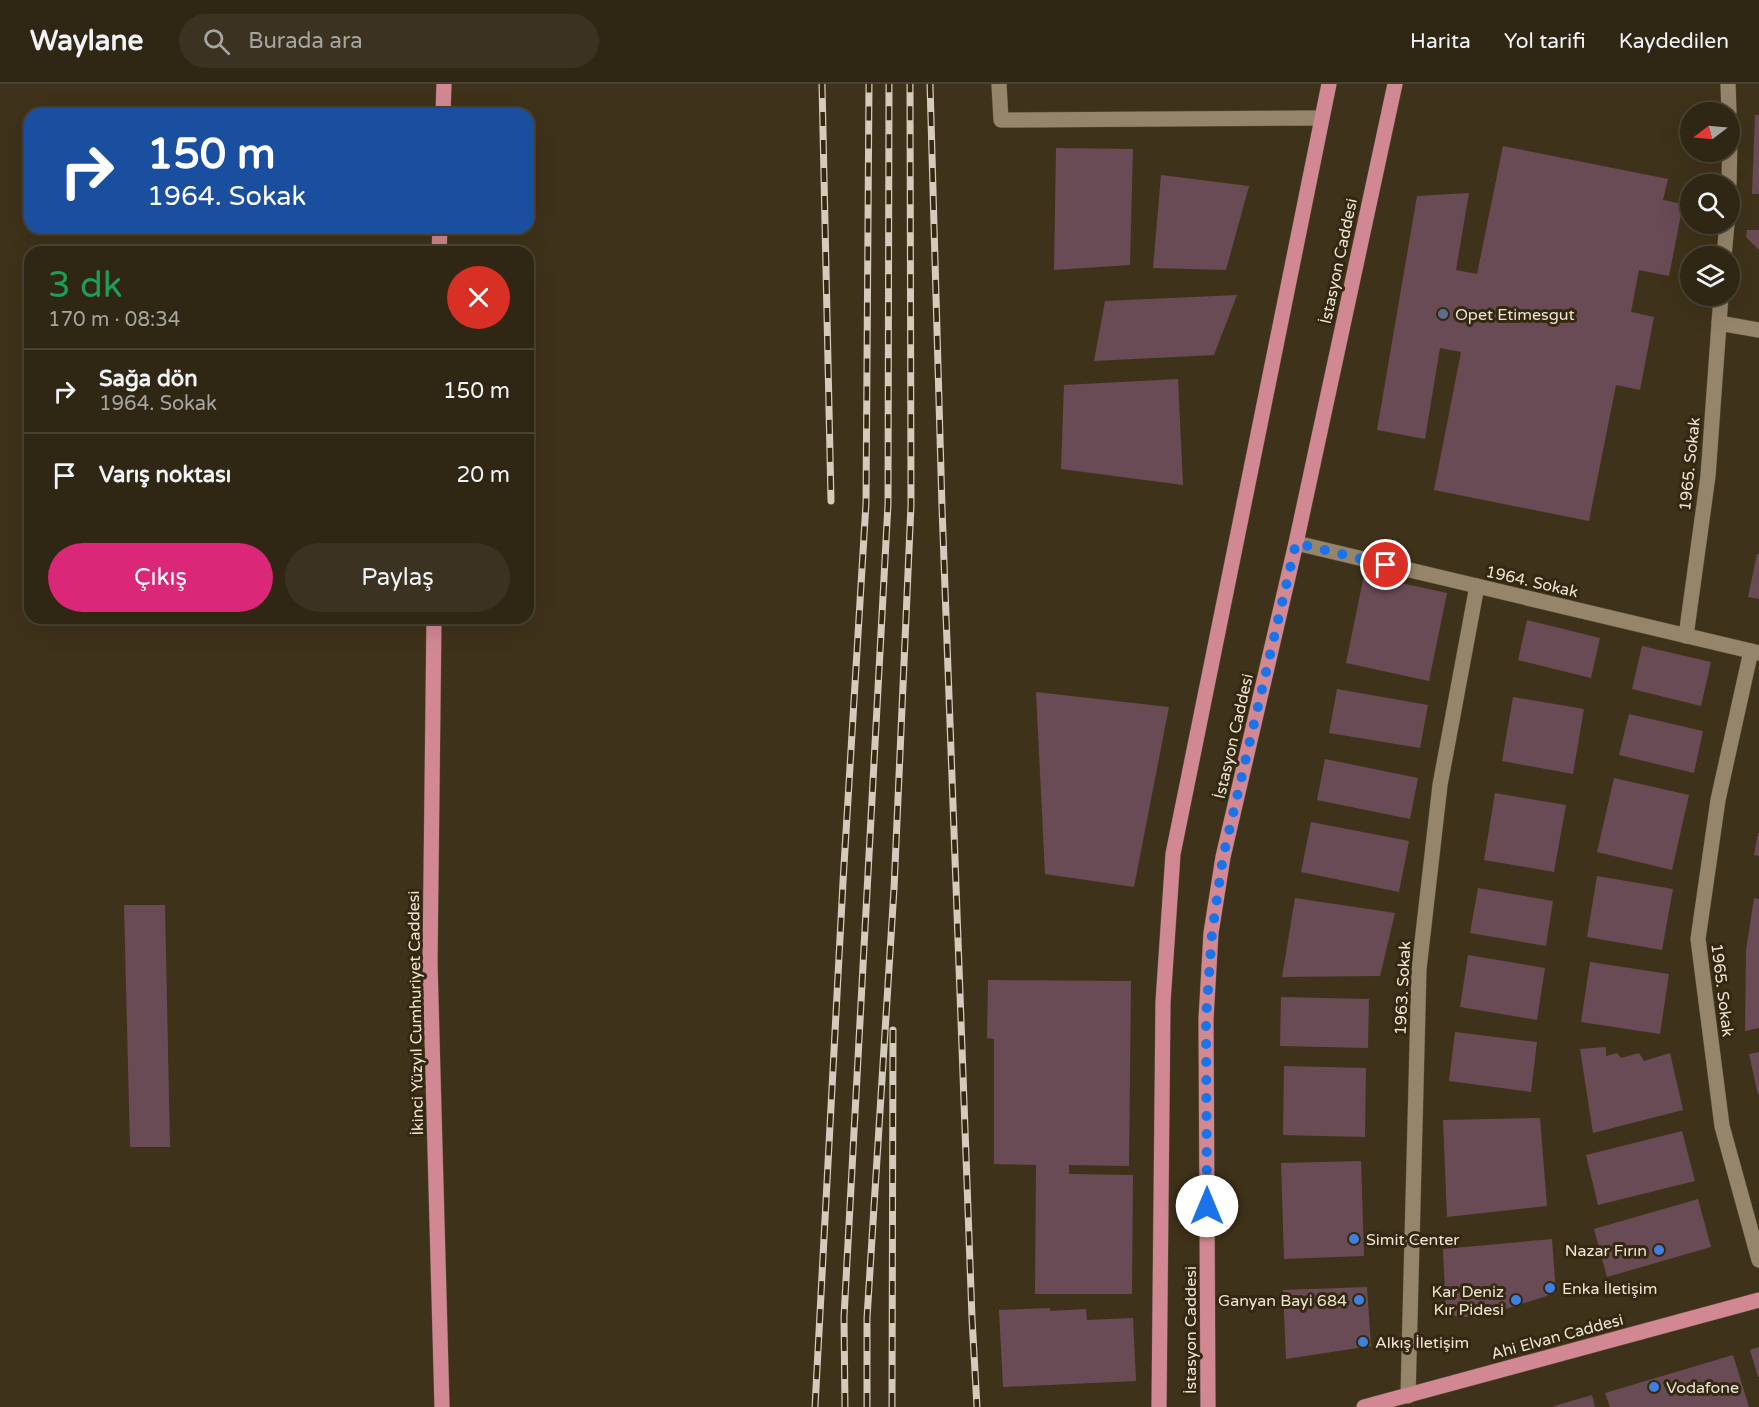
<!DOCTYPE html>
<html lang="tr">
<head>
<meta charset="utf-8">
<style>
	body { margin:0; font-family:"Varela Round",sans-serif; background:#3b3222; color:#f1f3f6; height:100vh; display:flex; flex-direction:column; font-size:22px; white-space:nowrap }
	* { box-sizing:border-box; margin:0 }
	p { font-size:20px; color:#a7a5a0 }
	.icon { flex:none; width:33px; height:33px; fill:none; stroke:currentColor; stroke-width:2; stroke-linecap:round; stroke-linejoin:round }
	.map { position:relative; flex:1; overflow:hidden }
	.sheet { position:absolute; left:24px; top:162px; width:510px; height:378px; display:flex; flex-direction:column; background:#2f2614; border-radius:18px; box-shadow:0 6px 24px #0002,0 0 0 2px #4a4334 }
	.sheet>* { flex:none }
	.banner { position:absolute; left:24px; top:24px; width:510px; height:126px; border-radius:18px; box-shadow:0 6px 24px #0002,0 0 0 2px #4a4334; background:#1a4fa0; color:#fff; overflow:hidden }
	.needle { width:39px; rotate:254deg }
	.controls { position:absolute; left:1680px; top:18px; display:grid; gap:12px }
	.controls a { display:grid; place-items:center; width:60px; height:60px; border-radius:50%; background:#2f2614; box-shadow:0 6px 24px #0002,0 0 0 2px #4a4334; font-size:30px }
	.pin { position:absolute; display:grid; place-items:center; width:51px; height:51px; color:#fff; margin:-26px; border:3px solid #fff; border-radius:50%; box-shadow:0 2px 6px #0007 }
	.me { position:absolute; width:66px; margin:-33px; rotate:0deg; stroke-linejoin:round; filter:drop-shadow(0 0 4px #0008) }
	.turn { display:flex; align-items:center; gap:21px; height:126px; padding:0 24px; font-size:27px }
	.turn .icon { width:78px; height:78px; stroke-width:2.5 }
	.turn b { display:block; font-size:42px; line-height:51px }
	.round { display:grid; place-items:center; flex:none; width:63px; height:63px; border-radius:32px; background:#3b3222 }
	.overview { display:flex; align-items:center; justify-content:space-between; height:102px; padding:0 24px }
	h1 { font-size:36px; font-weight:600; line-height:45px; color:#1e9e55 }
	.action { display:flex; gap:12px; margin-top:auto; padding:12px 24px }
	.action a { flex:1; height:69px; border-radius:36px; background:#db2777; color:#fff; font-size:24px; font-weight:600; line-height:69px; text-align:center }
	.action a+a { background:#3b3222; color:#f1f3f6 }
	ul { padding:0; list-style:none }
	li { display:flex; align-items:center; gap:18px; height:84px; padding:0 24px; border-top:2px solid #4a4334 }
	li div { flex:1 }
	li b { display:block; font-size:22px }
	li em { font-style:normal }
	header { display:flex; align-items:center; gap:36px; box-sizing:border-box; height:84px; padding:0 30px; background:#2f2614; border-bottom:2px solid #4a4334 }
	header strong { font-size:28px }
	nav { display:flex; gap:33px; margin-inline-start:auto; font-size:21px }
	.search { width:420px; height:54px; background:#3b3222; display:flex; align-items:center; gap:15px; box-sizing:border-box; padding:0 21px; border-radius:33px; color:#a7a5a0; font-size:22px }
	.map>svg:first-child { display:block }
	.building { fill:#694b56 }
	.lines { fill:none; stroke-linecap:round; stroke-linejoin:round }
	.minor-casing { stroke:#594f3a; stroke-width:16 }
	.major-casing { stroke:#594f3a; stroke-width:16 }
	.minor { stroke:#95856b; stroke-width:15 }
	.major { stroke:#d28892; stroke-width:15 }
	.rail-casing { stroke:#d4cbbc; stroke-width:7 }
	.rail { stroke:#352810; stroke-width:4.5; stroke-dasharray:14; stroke-linecap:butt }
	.route { stroke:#1a73e8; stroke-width:10; stroke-dasharray:0 18 }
	.service-dot { fill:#5c6f8a; stroke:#352810; stroke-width:2 }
	.shop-dot { fill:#3f7fe0; stroke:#352810; stroke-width:2 }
	.labels { text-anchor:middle; stroke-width:6; stroke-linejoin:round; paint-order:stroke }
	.street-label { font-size:16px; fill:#ece4d6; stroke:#352810 }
	.poi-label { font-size:16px; fill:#ece4d6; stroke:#352810; text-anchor:start }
</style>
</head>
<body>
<header>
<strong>Waylane</strong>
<div class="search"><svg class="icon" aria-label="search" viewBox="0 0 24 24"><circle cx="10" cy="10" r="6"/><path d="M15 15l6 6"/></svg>Burada ara</div>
<nav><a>Harita</a><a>Yol tarifi</a><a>Kaydedilen</a></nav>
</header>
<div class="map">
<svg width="1759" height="1323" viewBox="0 0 1759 1323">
	<rect width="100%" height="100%" fill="#3f321a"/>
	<g class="building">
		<polygon points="1755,31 1759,31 1759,110 1752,110"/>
		<polygon points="1503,62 1668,95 1663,116 1683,120 1669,192 1639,186 1631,228 1654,233 1640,306 1616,301 1589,437 1434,406 1461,268 1440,264 1425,355 1377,346 1417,112 1469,109 1456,186 1477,190"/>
		<polygon points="1056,64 1133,65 1130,181 1054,186"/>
		<polygon points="1161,91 1249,102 1226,186 1153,184"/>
		<polygon points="1747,146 1759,146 1759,166 1746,153"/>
		<polygon points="1237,211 1214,271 1094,277 1105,217"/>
		<polygon points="1178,295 1183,401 1061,385 1064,301"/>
		<polygon points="1757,470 1759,470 1759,515 1748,513"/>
		<polygon points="1364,491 1447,509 1429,597 1346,579"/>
		<polygon points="1527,536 1600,554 1591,594 1518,576"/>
		<polygon points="1642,562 1711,578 1701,622 1632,605"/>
		<polygon points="1337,605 1428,621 1420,664 1329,649"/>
		<polygon points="1036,608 1169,623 1134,803 1045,790"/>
		<polygon points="1513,613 1584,625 1573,690 1502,677"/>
		<polygon points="1629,630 1703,647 1694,689 1619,671"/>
		<polygon points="1325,675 1418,694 1410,735 1317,716"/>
		<polygon points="1614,694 1689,711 1672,786 1597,768"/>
		<polygon points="1495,709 1566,721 1554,788 1484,776"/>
		<polygon points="1311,738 1409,757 1399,808 1301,788"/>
		<polygon points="1758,749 1759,749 1759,772 1754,771"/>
		<polygon points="1597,792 1673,805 1662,866 1587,853"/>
		<polygon points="1478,804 1553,817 1546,862 1470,849"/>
		<polygon points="1295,814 1395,829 1380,892 1282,893"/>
		<polygon points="1754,814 1759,815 1759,944 1745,947 1746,866"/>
		<polygon points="124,821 165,821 170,1063 130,1063"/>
		<polygon points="1468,871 1545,884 1537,936 1460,923"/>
		<polygon points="1590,878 1669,890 1660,950 1581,938"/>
		<polygon points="988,896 1131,897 1129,1082 1069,1081 1069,1090 1133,1091 1132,1210 1035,1210 1036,1081 994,1080 994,955 987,954"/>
		<polygon points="1281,913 1369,915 1368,964 1280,962"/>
		<polygon points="1455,948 1537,958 1531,1008 1449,997"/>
		<polygon points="1606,963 1606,972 1617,969 1621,974 1639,969 1644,977 1670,969 1683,1026 1593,1049 1580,965"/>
		<polygon points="1759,968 1759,1010 1758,1011 1749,970"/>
		<polygon points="1284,982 1366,984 1365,1053 1283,1051"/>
		<polygon points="1540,1034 1547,1122 1447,1133 1443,1036"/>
		<polygon points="1682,1047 1695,1097 1598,1121 1586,1071"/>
		<polygon points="1361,1077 1364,1172 1284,1175 1281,1079"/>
		<polygon points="1698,1115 1711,1163 1607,1193 1594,1145"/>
		<polygon points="1552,1155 1556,1209 1477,1234 1446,1231 1443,1165"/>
		<polygon points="1367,1203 1371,1262 1286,1275 1283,1206"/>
		<polygon points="1050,1224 1050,1227 1086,1225 1087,1236 1133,1234 1136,1297 1003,1303 999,1226"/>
		<polygon points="1759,1263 1759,1293 1758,1293 1750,1266"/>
		<polygon points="1733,1271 1749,1323 1610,1323 1605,1309"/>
		<polygon points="1592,1311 1595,1323 1554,1323 1554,1322"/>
	</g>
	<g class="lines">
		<defs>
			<g id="minor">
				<polyline points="999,0 1001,36 1322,34"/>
				<polyline points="1728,0 1729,28"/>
				<polyline points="1729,100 1730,52"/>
				<polyline points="1724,172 1727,140"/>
				<polyline points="1719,239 1759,246"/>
				<polyline points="1296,459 1759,569"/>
				<polyline points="1686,552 1708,392 1721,212"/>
				<polyline points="1751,567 1718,716 1698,855 1722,1042 1759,1176"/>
				<polyline points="1408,1312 1419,885 1440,701 1477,502"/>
			</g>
			<g id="major">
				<polyline points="443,30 444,0"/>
				<polyline points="439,168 440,144"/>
				<polyline points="434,534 430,879 442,1323"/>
				<polyline points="1159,1323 1163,918 1173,770 1329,0"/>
				<polyline points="1208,1323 1206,935 1211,849 1223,773 1296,459 1395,0"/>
				<polyline points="1364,1323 1759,1216"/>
			</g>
		</defs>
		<use href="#minor" class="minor-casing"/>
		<use href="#major" class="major-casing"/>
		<use href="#minor" class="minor"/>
		<use href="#major" class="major"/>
		<defs>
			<g id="rail">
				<polyline points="822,0 831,417"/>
				<polyline points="930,0 942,423 972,1234 977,1323"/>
				<polyline points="815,1323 843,798 866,419 869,0"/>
				<polyline points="845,1323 844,1233 888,420 889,0"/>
				<polyline points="867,1323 867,1234 894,805 911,421 910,0"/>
				<polyline points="892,1323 893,946"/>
			</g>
		</defs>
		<use href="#rail" class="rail-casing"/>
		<use href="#rail" class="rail"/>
	</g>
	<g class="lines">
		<polyline class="route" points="1207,1122 1206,935 1212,849 1223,773 1296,459 1386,481"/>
	</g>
	<circle class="service-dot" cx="1443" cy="230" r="6"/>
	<g class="shop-dot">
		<circle cx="1354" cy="1155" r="6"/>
		<circle cx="1659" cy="1166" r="6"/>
		<circle cx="1550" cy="1204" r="6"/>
		<circle cx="1359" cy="1216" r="6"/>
		<circle cx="1516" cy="1216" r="6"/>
		<circle cx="1363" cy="1258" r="6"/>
		<circle cx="1654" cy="1303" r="6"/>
	</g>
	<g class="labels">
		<g class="street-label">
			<text transform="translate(1338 177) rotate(-78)" y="6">İstasyon Caddesi</text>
			<text transform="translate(1689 380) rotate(-84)" y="6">1965. Sokak</text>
			<text transform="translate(1532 497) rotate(13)" y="6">1964. Sokak</text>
			<text transform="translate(1233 652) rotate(-77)" y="6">İstasyon Caddesi</text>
			<text transform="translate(1402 904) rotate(-87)" y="6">1963. Sokak</text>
			<text transform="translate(1723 906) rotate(83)" y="6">1965. Sokak</text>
			<text transform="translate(415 929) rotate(-91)" y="6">İkinci Yüzyıl Cumhuriyet Caddesi</text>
			<text transform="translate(1190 1246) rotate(-90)" y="6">İstasyon Caddesi</text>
			<text transform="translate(1557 1252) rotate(-15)" y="6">Ahi Elvan Caddesi</text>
		</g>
		<g class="poi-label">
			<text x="1455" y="236">Opet Etimesgut</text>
			<text x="1366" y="1161">Simit Center</text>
			<text x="1647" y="1172" text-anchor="end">Nazar Fırın</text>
			<text x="1562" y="1210">Enka İletişim</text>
			<text x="1504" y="1213" text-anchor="end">Kar Deniz<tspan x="1504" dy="18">Kır Pidesi</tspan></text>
			<text x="1347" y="1222" text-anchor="end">Ganyan Bayi 684</text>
			<text x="1375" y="1264">Alkış İletişim</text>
			<text x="1666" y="1309">Vodafone</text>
		</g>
	</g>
</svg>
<div class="controls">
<a><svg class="needle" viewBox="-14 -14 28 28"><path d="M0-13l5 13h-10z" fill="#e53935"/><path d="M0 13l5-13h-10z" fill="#a7a5a0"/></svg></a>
<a><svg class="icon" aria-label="search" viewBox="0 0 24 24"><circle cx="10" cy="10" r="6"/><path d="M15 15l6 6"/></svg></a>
<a><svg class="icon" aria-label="layers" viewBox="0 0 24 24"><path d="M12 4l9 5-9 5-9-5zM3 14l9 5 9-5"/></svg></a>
</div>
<div class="pin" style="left:1386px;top:481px;background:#d93025"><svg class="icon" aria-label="arrive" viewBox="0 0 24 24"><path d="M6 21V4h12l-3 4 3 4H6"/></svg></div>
<svg class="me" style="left:1207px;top:1122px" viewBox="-20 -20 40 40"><circle r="19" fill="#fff"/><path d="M0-13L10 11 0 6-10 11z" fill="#1a73e8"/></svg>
<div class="banner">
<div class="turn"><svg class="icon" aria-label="right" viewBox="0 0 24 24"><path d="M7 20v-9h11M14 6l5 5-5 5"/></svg><div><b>150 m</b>1964. Sokak</div></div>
</div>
<section class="sheet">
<div class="overview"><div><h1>3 dk</h1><p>170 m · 08:34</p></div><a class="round" style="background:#d93025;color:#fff"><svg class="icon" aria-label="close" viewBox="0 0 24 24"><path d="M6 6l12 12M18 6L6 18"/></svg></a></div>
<ul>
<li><svg class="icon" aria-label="right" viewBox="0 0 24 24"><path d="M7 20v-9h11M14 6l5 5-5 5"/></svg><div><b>Sağa dön</b><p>1964. Sokak</p></div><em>150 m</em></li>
<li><svg class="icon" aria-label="arrive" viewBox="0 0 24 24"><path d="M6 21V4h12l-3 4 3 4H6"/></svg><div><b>Varış noktası</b></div><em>20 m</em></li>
</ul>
<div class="action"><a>Çıkış</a><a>Paylaş</a></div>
</section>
</div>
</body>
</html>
